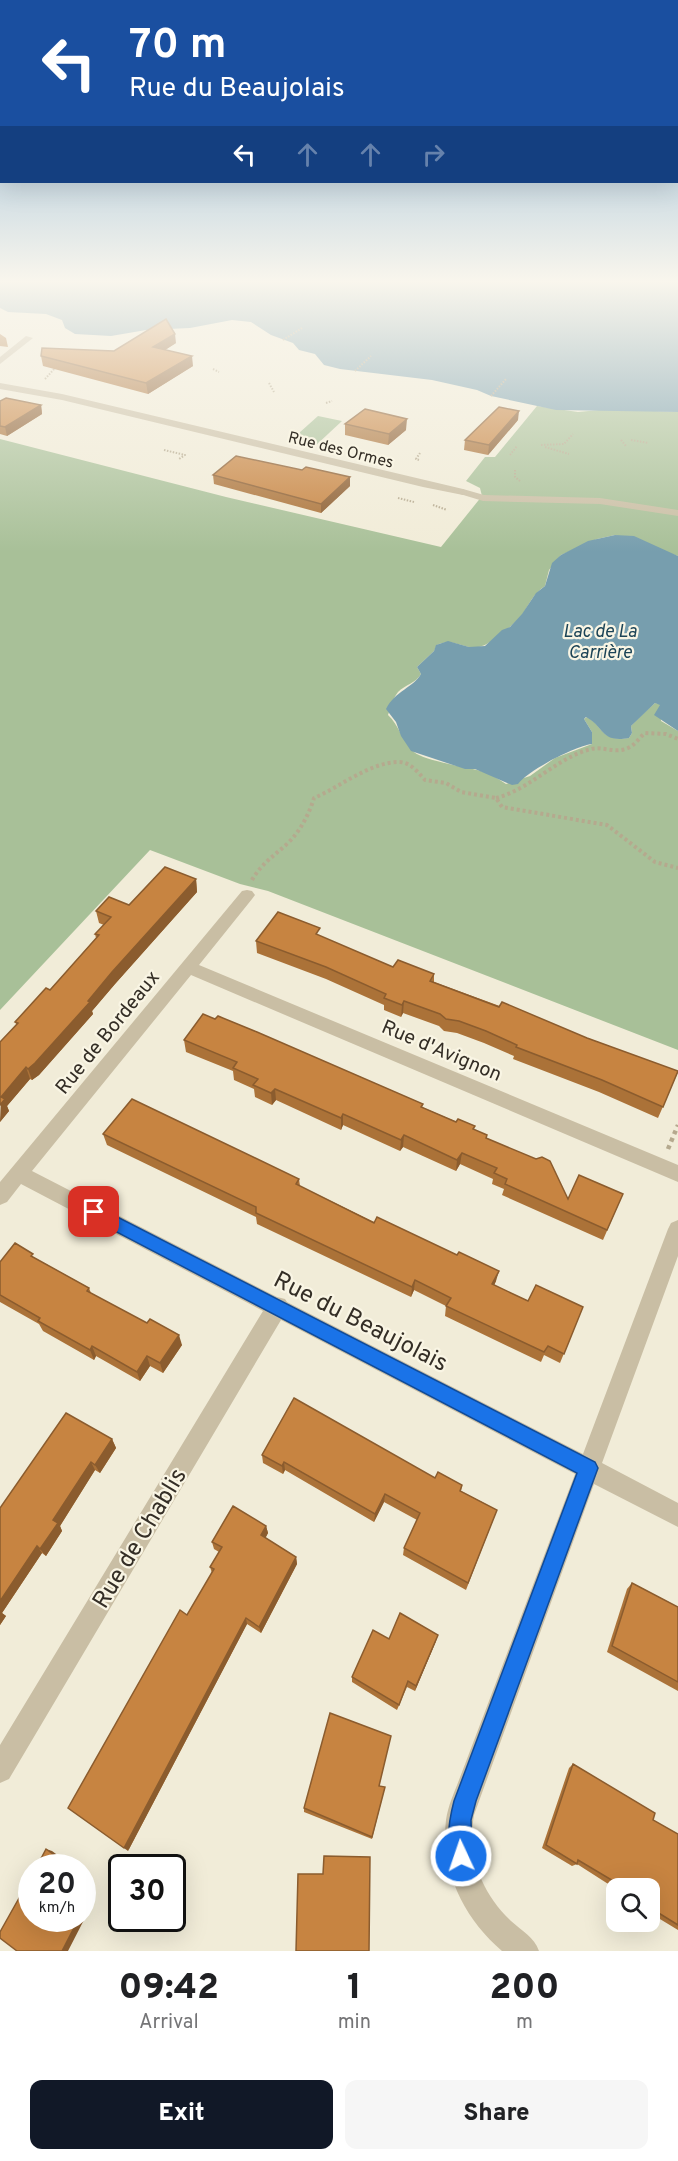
<!DOCTYPE html>
<html lang="en">
<head>
<meta charset="utf-8">
<style>
	body { margin:0; font-family:Overpass,sans-serif; background:#f6f6f6; color:#202124; height:100vh; display:flex; flex-direction:column; font-size:22px; white-space:nowrap }
	* { box-sizing:border-box; margin:0 }
	p { font-size:20px; color:#757577 }
	.icon { flex:none; width:33px; height:33px; fill:none; stroke:currentColor; stroke-width:2; stroke-linecap:round; stroke-linejoin:round }
	.map { position:relative; height:1951px; overflow:hidden }
	.panel { display:flex; flex-direction:column; background:#fff; flex:1 }
	.panel>* { flex:none }
	.banner { position:absolute; left:0px; top:0px; width:678px; height:183px; box-shadow:0 6px 24px #0002; background:#1a4fa0; color:#fff; overflow:hidden }
	.controls { position:absolute; left:606px; top:1878px; display:grid; gap:12px }
	.controls a { display:grid; place-items:center; width:54px; height:54px; border-radius:12px; background:#fff; box-shadow:0 6px 24px #0002; font-size:30px }
	.speed { position:absolute; left:18px; top:1854px; display:flex; gap:12px; font-size:30px; font-weight:700; text-align:center }
	.speed>* { display:grid; place-content:center; width:78px; height:78px; border-radius:50%; background:#fff; box-shadow:0 6px 24px #0002; line-height:1 }
	.speed small { font-size:15px; font-weight:400 }
	.speed .limit { border:3px solid #111; border-radius:9px; background:#fff; color:#111 }
	.pin { position:absolute; display:grid; place-items:center; width:51px; height:51px; color:#fff; margin:-26px; border-radius:12px; box-shadow:0 3px 9px #0006 }
	.me { position:absolute; width:66px; margin:-33px; rotate:357deg; stroke-linejoin:round; filter:drop-shadow(0 0 4px #0008) }
	.turn { display:flex; align-items:center; gap:21px; height:126px; padding:0 30px; font-size:27px }
	.turn .icon { width:78px; height:78px; stroke-width:2.5 }
	.turn b { display:block; font-size:42px; line-height:51px }
	.lanes { display:flex; align-items:center; height:57px; padding:0 30px; background:#0003; justify-content:center; gap:30px; direction:ltr }
	.lanes .off { opacity:.35 }
	.eta { display:flex; justify-content:space-evenly; align-items:center; height:102px; text-align:center }
	.eta b { font-size:36px; font-weight:800; line-height:42px }
	.action { display:flex; gap:12px; margin-top:auto; padding:12px 30px }
	.action a { flex:1; height:69px; border-radius:12px; background:#111827; color:#fff; font-size:24px; font-weight:800; line-height:69px; text-align:center }
	.action a+a { background:#f6f6f6; color:#202124 }
	.map>svg:first-child { display:block }
	.green { fill:#a8c098 }
	.water { fill:#779eae }
	.lines { fill:none; stroke-linecap:round; stroke-linejoin:round }
	.path-far2 { stroke:#b5a98e; stroke-width:2; stroke-dasharray:1.5 1.5; stroke-linecap:butt }
	.path-far1 { stroke:#b5a98e; stroke-width:4; stroke-dasharray:3 3; stroke-linecap:butt }
	.path { stroke:#b5a98e; stroke-width:4.5; stroke-dasharray:4 4; stroke-linecap:butt }
	.service { fill:#c9bea4; fill-rule:evenodd }
	.minor { fill:#c9bea4; fill-rule:evenodd }
	.wall { fill:#ab7238 }
	.shaded-wall { fill:#8b5c2e }
	.building { fill:#c78441; stroke:#8b5c2e; stroke-width:1.5 }
	.route { fill:#1a73e8; stroke:#114b97; stroke-width:1.5 }
	.labels { text-anchor:middle; stroke-width:4.5; stroke-linejoin:round; paint-order:stroke }
	.far-street-label { font-size:16px; fill:#342e26; stroke:#f9f5e4 }
	.far-water-label { font-size:18px; font-style:italic; fill:#1b4356; stroke:#f9f5e4 }
	.street-label { font-size:20px; fill:#342e26; stroke:#f9f5e4 }
	.near-street-label { font-size:24px; fill:#342e26; stroke:#f9f5e4 }
</style>
</head>
<body>
<div class="map">
<svg width="678" height="1951" viewBox="0 0 678 1951">
	<rect width="100%" height="100%" fill="#f1ecd8"/>
	<g class="green">
		<path d="M537,406L578,412L610,409L678,412V556L615,535L597,539L561,555L549,570L545,586C533,594 530,603 522,615C517,622 490,644 482,646C466,652 453,636 437,645L434,651L417,667L421,674C416,683 405,685 398,692C393,698 391,707 388,715C399,725 402,741 414,752C423,760 464,767 477,770C487,772 497,778 506,784L530,776L555,758L592,744V732L584,719L587,717C604,727 601,742 629,738L632,733L631,726C638,718 647,710 655,703L660,704L661,721L678,731V1050L268,891L240,884L150,850L0,1010V439L226,497L441,547L482,496L480,488L466,481L485,457H495Z"/>
		<polygon points="318,416 342,421 314,447 289,442"/>
	</g>
	<g class="water">
		<polygon points="0,279 678,279 678,412 556,410 491,396 477,390 432,380 340,369 324,365 315,354 299,350 293,343 271,335 251,322 232,320 190,328 146,330 111,336 75,334 65,328 62,320 46,314 8,312 0,308"/>
		<path d="M615,535L634,536L678,556V731L654,715L660,705L655,703L631,726L632,733L629,738C600,743 605,727 586,717L584,719L592,732V744C575,746 527,771 518,784L512,785L475,769H465L411,751L401,736L396,722L386,709C395,691 414,687 421,674L417,667L434,651L436,645L448,641L469,647L485,646L502,630L510,627L522,614L536,593L545,586L552,563L561,555L588,541Z"/>
	</g>
	<g class="lines">
		<g class="path-far2">
			<polyline points="283,340 302,328"/>
			<polyline points="213,369 219,372"/>
			<polyline points="355,371 371,356"/>
			<polyline points="45,379 56,367"/>
			<polyline points="269,383 274,392"/>
			<polyline points="491,396 506,379"/>
			<polyline points="326,403 332,401"/>
			<polyline points="621,440 626,446"/>
			<polyline points="631,440 648,443"/>
			<polyline points="541,445 564,444 573,434"/>
			<polyline points="545,447 569,454"/>
			<polyline points="164,450 185,455 179,459"/>
			<polyline points="510,455 517,446"/>
			<polyline points="419,460 416,459 420,453"/>
			<polyline points="515,470 515,477 520,481"/>
			<polyline points="398,498 414,502"/>
			<polyline points="433,505 447,510"/>
		</g>
		<g class="path-far1">
			<path d="M496,798C531,789 556,758 591,749C603,746 615,754 628,748C635,745 639,738 645,733L666,734L678,739"/>
			<path d="M252,880C261,864 275,855 288,843C301,830 309,814 314,798C340,787 370,762 399,762C410,762 418,772 425,780L446,783L461,792L496,798L502,807L607,825L655,862L678,868"/>
		</g>
		<polyline class="path" points="668,1149 678,1125"/>
		<polygon class="service" points="463,489 484,495 600,498 678,510 678,516 600,504 483,501 460,494 460,490"/>
		<g class="minor">
			<polygon points="26,336 33,338 0,364 0,357"/>
			<polygon points="0,383 62,394 463,489 468,492 463,495 423,487 62,400 0,389"/>
			<path d="M247,890L252,891L255,895L252,899L199,965L678,1165V1182L191,975L32,1171L277,1297L285,1299L287,1302L583,1454L668,1229L671,1223L678,1220V1256L602,1463L678,1503V1527L594,1484L474,1815C467,1856 481,1892 511,1921C522,1931 534,1937 539,1951H502C464,1919 440,1870 446,1820C448,1806 454,1793 459,1780L575,1474L281,1320L9,1779L0,1783V1745L263,1311L21,1184L7,1202L0,1205V1182L242,891Z"/>
		</g>
	</g>
	<g class="wall">
		<polygon points="0,334 6,338 8,347 0,346"/>
		<polygon points="176,343 165,350 193,366 148,394 43,366 41,356 114,351"/>
		<polygon points="0,401 41,405 42,414 7,436 0,434"/>
		<polygon points="518,420 488,455 464,450 465,440"/>
		<polygon points="345,424 406,430 388,445 345,435"/>
		<polygon points="302,470 350,486 321,513 214,484 213,475"/>
		<polygon points="196,879 197,892 115,984 92,1011 93,1014 39,1075 32,1080 30,1079 7,1106 9,1111 0,1122 16,1024 15,1022 50,990 96,938 95,934 104,925 99,923 96,911 129,905"/>
		<polygon points="320,936 393,967 434,974 434,982 587,1038 678,1072 658,1118 599,1092 513,1059 514,1056 484,1043 457,1033 444,1031 439,1026 403,1013 401,1017 384,1010 384,1005 326,979 257,953 256,941"/>
		<polygon points="184,1040 423,1104 422,1107 487,1135 487,1138 568,1199 623,1194 603,1240 502,1195 504,1189 492,1184 493,1179 460,1164 456,1171 403,1147 400,1151 343,1125 341,1130 276,1100 272,1105 255,1097 254,1089 234,1080 233,1071 186,1052"/>
		<polygon points="103,1134 299,1179 300,1186 496,1281 494,1285 528,1301 583,1307 560,1363 544,1355 541,1362 445,1316 446,1306 414,1290 411,1297 257,1224 256,1217 107,1145"/>
		<polygon points="35,1258 89,1288 91,1293 182,1345 163,1373 150,1366 140,1381 96,1356 94,1360 43,1331 39,1324 0,1302 0,1262"/>
		<polygon points="112,1439 116,1448 100,1473 95,1470 60,1526 62,1531 46,1556 42,1553 2,1613 6,1616 0,1625 0,1508"/>
		<polygon points="262,1455 435,1478 462,1485 461,1491 497,1510 466,1590 403,1555 404,1548 417,1520 384,1502 374,1522 285,1470 283,1474 263,1463"/>
		<polygon points="266,1526 268,1533 265,1538 296,1557 297,1564 261,1633 247,1624 128,1851 187,1615 212,1573 210,1567 219,1552 214,1549 212,1542"/>
		<polygon points="632,1583 678,1607 678,1691 607,1652 627,1589"/>
		<polygon points="389,1639 436,1641 415,1691 407,1687 397,1710 352,1682 352,1677"/>
		<polygon points="573,1764 653,1820 678,1834 678,1930 650,1913 651,1910 650,1909 650,1888 616,1889 577,1864 572,1866 542,1848 569,1768"/>
		<polygon points="379,1786 385,1787 372,1839 304,1812 304,1808"/>
	</g>
	<g class="shaded-wall">
		<polygon points="175,334 176,343 154,357 153,347"/>
		<polygon points="192,356 193,366 148,394 146,383"/>
		<polygon points="41,405 42,414 7,436 5,427"/>
		<polygon points="519,411 518,420 488,455 489,445"/>
		<polygon points="407,419 406,430 388,445 389,434"/>
		<polygon points="350,477 350,486 321,513 321,504"/>
		<polygon points="196,879 197,892 115,984 92,1011 93,1014 39,1075 32,1080 28,1069 112,972"/>
		<polygon points="404,1001 403,1013 401,1017 402,1005"/>
		<polygon points="26,1067 30,1079 7,1106 9,1111 0,1122 1,1097"/>
		<polygon points="275,1089 276,1100 272,1105 271,1093"/>
		<polygon points="343,1114 343,1125 341,1130 341,1118"/>
		<polygon points="404,1135 403,1147 400,1151 401,1140"/>
		<polygon points="462,1153 460,1164 456,1171 457,1160"/>
		<polygon points="499,1271 496,1281 490,1294 492,1284"/>
		<polygon points="415,1280 414,1290 411,1297 412,1287"/>
		<polygon points="179,1335 182,1345 163,1373 160,1363"/>
		<polygon points="92,1346 96,1356 94,1360 90,1350"/>
		<polygon points="147,1356 150,1366 140,1381 137,1372"/>
		<polygon points="112,1439 116,1448 100,1473 95,1465"/>
		<polygon points="91,1462 95,1470 60,1526 62,1531 46,1556 40,1549 53,1520"/>
		<polygon points="284,1462 285,1470 283,1474 282,1466"/>
		<polygon points="385,1494 384,1502 374,1522 375,1514"/>
		<polygon points="266,1526 268,1533 263,1543 261,1535"/>
		<polygon points="37,1546 42,1553 2,1613 6,1616 0,1625 0,1601"/>
		<polygon points="296,1557 297,1564 261,1633 259,1627"/>
		<polygon points="246,1618 247,1624 128,1851 124,1848"/>
		<polygon points="438,1635 436,1641 415,1691 416,1686"/>
		<polygon points="46,1849 52,1851 75,1868 72,1868"/>
		<polygon points="82,1913 86,1916 68,1951 62,1951 79,1918 82,1918"/>
	</g>
	<g class="building">
		<polygon points="166,319 175,334 153,347 192,356 146,383 41,356 42,348 114,351"/>
		<polygon points="6,398 41,405 5,427 0,426 0,401"/>
		<polygon points="499,407 519,411 489,445 465,440"/>
		<polygon points="365,409 407,419 389,434 345,424"/>
		<polygon points="236,456 302,470 306,467 350,477 321,504 213,475"/>
		<polygon points="165,867 196,879 112,972 88,1001 90,1002 35,1063 28,1069 26,1067 1,1097 5,1099 0,1105 0,1042 18,1023 15,1022 46,988 50,990 99,935 95,934 111,917 96,911 109,897 129,905"/>
		<polygon points="278,912 320,928 316,934 393,967 398,960 434,974 430,981 499,1007 502,1002 587,1038 678,1071 663,1107 602,1080 516,1047 517,1045 486,1031 459,1021 446,1019 440,1014 404,1001 402,1005 384,998 386,994 326,967 256,941"/>
		<polygon points="203,1014 215,1019 218,1016 257,1032 423,1104 421,1107 456,1122 458,1119 475,1126 473,1129 487,1135 486,1138 536,1159 542,1157 550,1161 568,1199 579,1175 623,1194 607,1230 505,1184 507,1179 494,1173 497,1168 462,1153 457,1160 404,1135 401,1140 343,1114 341,1118 275,1089 271,1093 253,1085 258,1079 233,1068 237,1062 184,1040"/>
		<polygon points="132,1099 299,1179 296,1184 374,1223 377,1217 457,1255 459,1252 499,1271 492,1284 528,1301 536,1285 583,1307 564,1354 548,1346 544,1352 446,1306 451,1298 415,1280 412,1287 256,1213 256,1207 103,1134"/>
		<polygon points="15,1243 33,1254 31,1256 89,1288 87,1291 147,1323 150,1319 179,1335 160,1363 147,1356 137,1372 92,1346 90,1350 38,1321 40,1318 0,1295 0,1262"/>
		<polygon points="294,1398 435,1478 438,1472 462,1485 460,1491 497,1510 468,1583 404,1548 420,1513 385,1494 375,1514 284,1462 282,1466 262,1455"/>
		<polygon points="66,1413 112,1439 95,1465 91,1462 53,1520 58,1523 40,1549 37,1546 0,1601 0,1508"/>
		<polygon points="233,1506 266,1526 261,1535 296,1557 259,1627 246,1618 124,1848 68,1808 180,1610 187,1615 214,1569 210,1567 222,1547 212,1542"/>
		<polygon points="632,1583 678,1607 678,1682 612,1646"/>
		<polygon points="400,1613 438,1635 416,1686 408,1681 399,1705 352,1677 373,1630 389,1639"/>
		<polygon points="330,1713 391,1736 379,1786 385,1787 372,1837 304,1808"/>
		<polygon points="573,1764 655,1813 653,1820 678,1834 678,1925 657,1912 657,1909 650,1904 650,1888 625,1888 578,1860 577,1864 546,1845"/>
		<polygon points="46,1849 72,1868 36,1868"/>
		<polygon points="324,1856 370,1857 369,1951 296,1951 298,1874 323,1874"/>
		<polygon points="32,1875 32,1918 79,1918 62,1951 17,1951 0,1938 0,1932"/>
	</g>
	<linearGradient id="sky" x2="0" y2="1"><stop stop-color="#7babd1"/><stop offset="0.51" stop-color="#f9f6ed"/><stop offset="1" stop-color="#f9f6ed" stop-opacity="0"/></linearGradient>
	<rect width="678" height="552" fill="url(#sky)"/>
	<path class="route" d="M94,1205L595,1462L598,1468L476,1801L471,1820L472,1856L469,1864L461,1868L453,1864C445,1845 449,1820 454,1801L577,1473L88,1217L86,1212L88,1207Z"/>
	<g class="labels">
		<g class="far-street-label">
			<text transform="translate(341 449) rotate(14)" y="6">Rue des Ormes</text>
		</g>
		<g class="far-water-label">
			<text x="600" y="637">Lac de La<tspan x="600" dy="21">Carrière</tspan></text>
		</g>
		<g class="street-label">
			<text transform="translate(107 1032) rotate(-51)" y="7">Rue de Bordeaux</text>
			<text transform="translate(442 1050) rotate(23)" y="7">Rue d'Avignon</text>
		</g>
		<g class="near-street-label">
			<text transform="translate(361 1321) rotate(27)" y="8">Rue du Beaujolais</text>
			<text transform="translate(139 1538) rotate(-59)" y="8">Rue de Chablis</text>
		</g>
	</g>
</svg>
<div class="controls">
<a><svg class="icon" aria-label="search" viewBox="0 0 24 24"><circle cx="10" cy="10" r="6"/><path d="M15 15l6 6"/></svg></a>
</div>
<div class="speed"><div>20<small>km/h</small></div><div class="limit">30</div></div>
<div class="pin" style="left:94px;top:1212px;background:#d93025"><svg class="icon" aria-label="arrive" viewBox="0 0 24 24"><path d="M6 21V4h12l-3 4 3 4H6"/></svg></div>
<svg class="me" style="left:461px;top:1856px" viewBox="-20 -20 40 40"><circle r="17" fill="#1a73e8" stroke="#fff" stroke-width="3"/><path d="M0-11L8 9 0 5-8 9z" fill="#fff"/></svg>
<div class="banner">
<div class="turn"><svg class="icon" aria-label="left" viewBox="0 0 24 24"><path d="M17 20v-9H6M10 6l-5 5 5 5"/></svg><div><b>70 m</b>Rue du Beaujolais</div></div>
<div class="lanes"><svg class="icon" aria-label="left" viewBox="0 0 24 24"><path d="M17 20v-9H6M10 6l-5 5 5 5"/></svg><svg class="icon off" aria-label="ahead" viewBox="0 0 24 24"><path d="M12 20V5M6 11l6-6 6 6"/></svg><svg class="icon off" aria-label="ahead" viewBox="0 0 24 24"><path d="M12 20V5M6 11l6-6 6 6"/></svg><svg class="icon off" aria-label="right" viewBox="0 0 24 24"><path d="M7 20v-9h11M14 6l5 5-5 5"/></svg></div>
</div>
</div>
<section class="panel">
<div class="eta">
<div><b>09:42</b><p>Arrival</p></div>
<div><b>1</b><p>min</p></div>
<div><b>200</b><p>m</p></div>
</div>
<div class="action"><a>Exit</a><a>Share</a></div>
</section>
</body>
</html>
